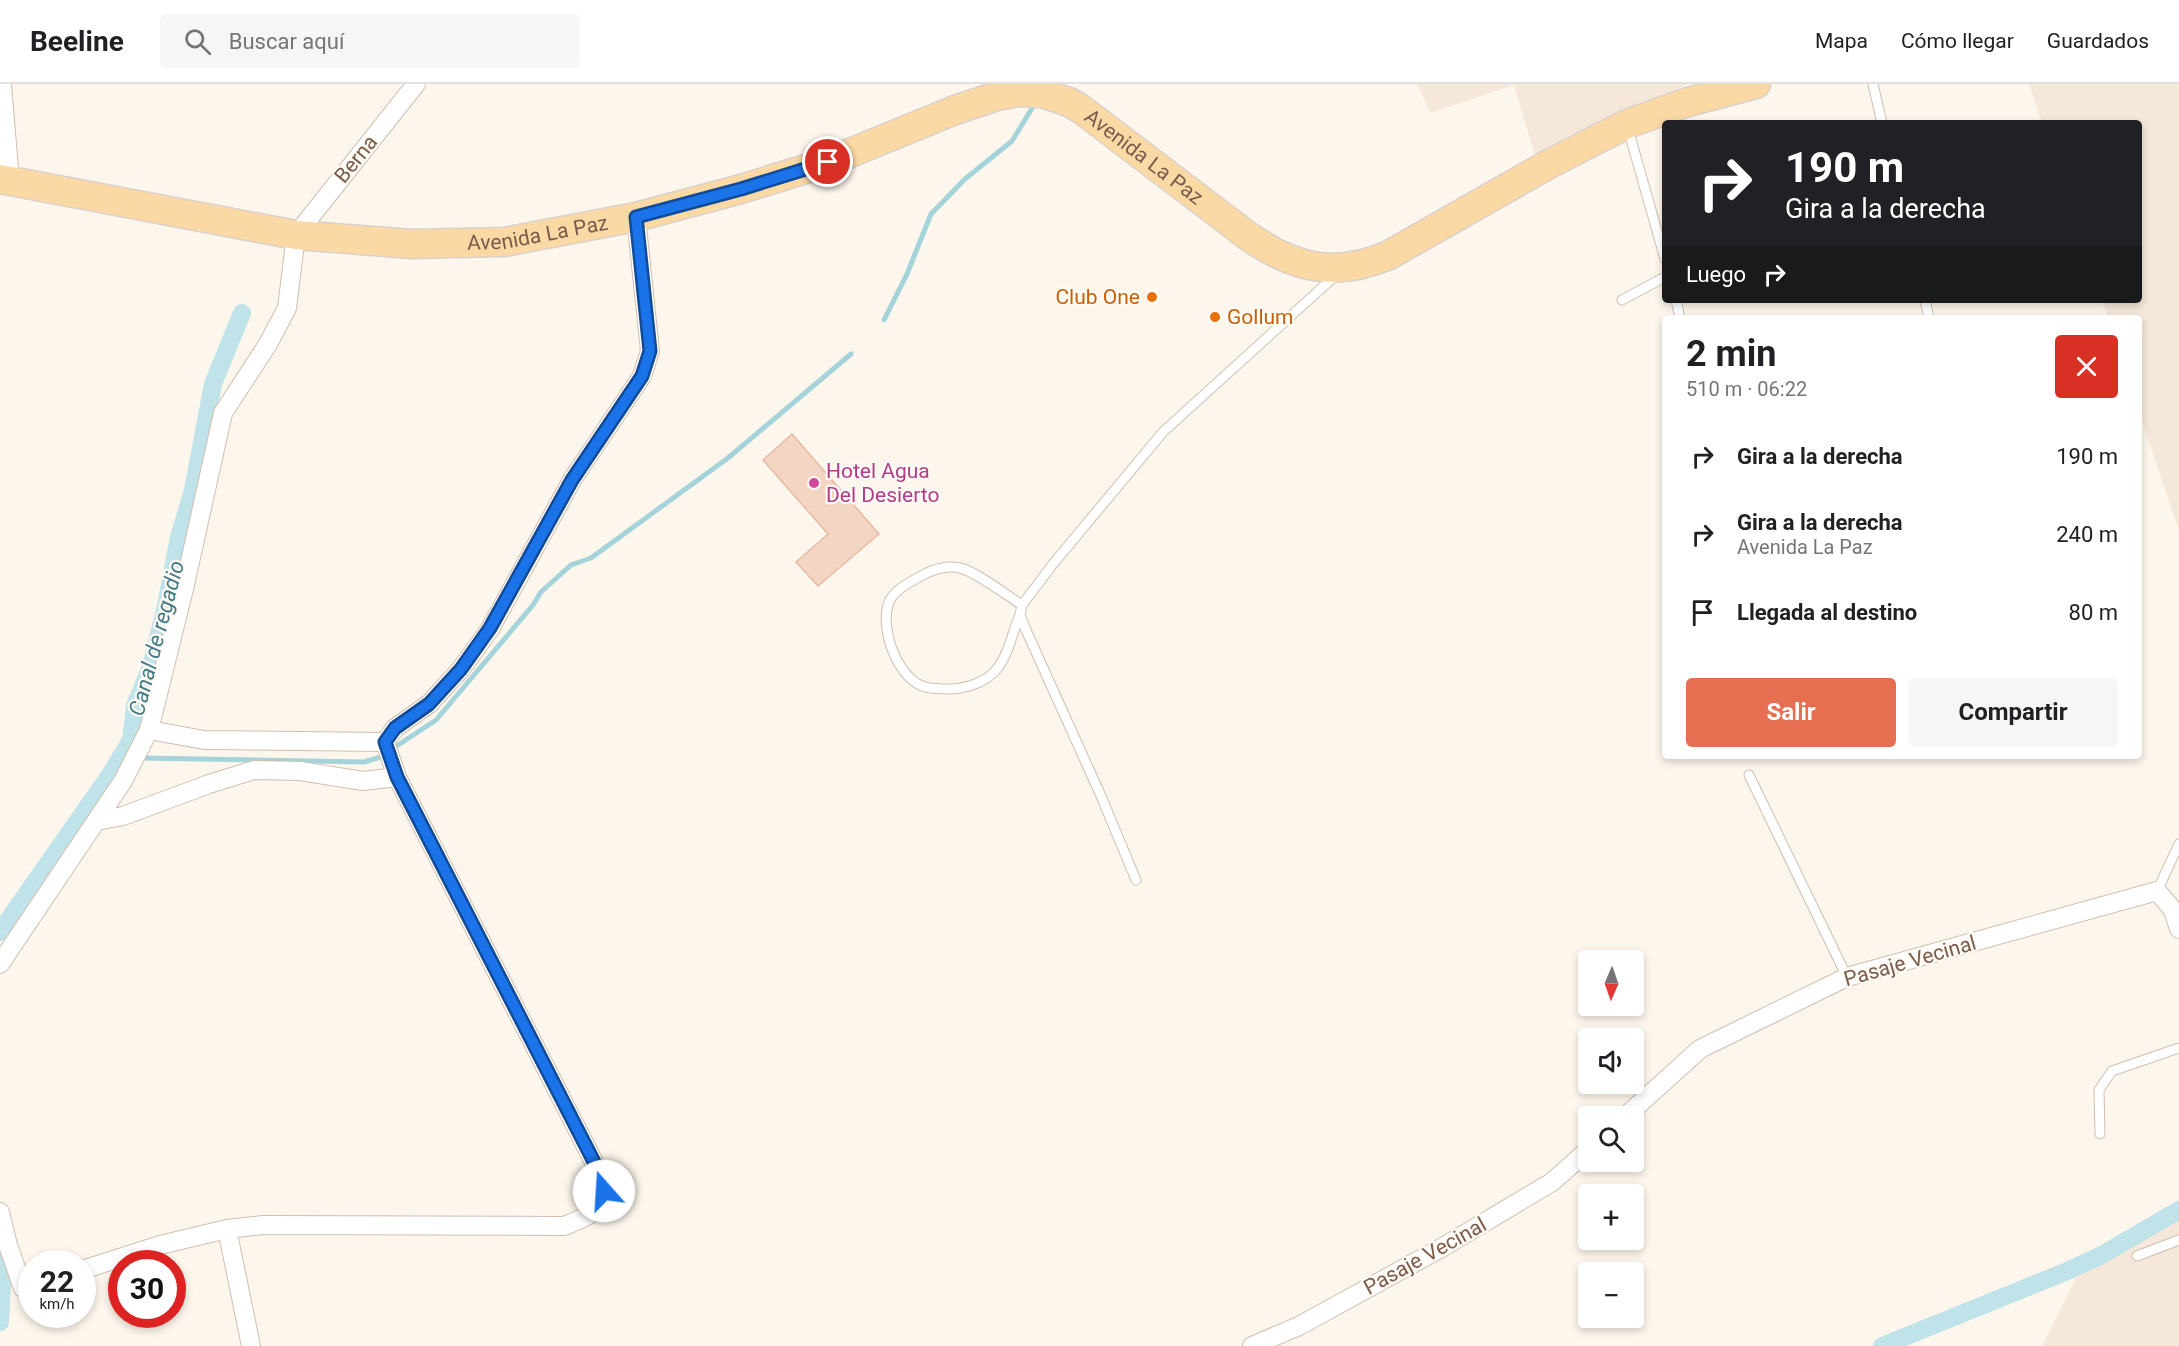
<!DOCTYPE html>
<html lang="es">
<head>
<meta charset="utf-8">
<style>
	body { margin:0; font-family:Roboto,sans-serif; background:#f6f6f6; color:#202124; height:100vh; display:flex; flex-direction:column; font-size:22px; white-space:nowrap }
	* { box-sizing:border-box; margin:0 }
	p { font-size:20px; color:#757577 }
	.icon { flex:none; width:33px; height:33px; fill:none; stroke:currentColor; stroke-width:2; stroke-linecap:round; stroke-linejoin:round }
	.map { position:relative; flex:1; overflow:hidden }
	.sheet { position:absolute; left:1662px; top:231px; width:480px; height:444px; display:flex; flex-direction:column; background:#fff; border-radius:6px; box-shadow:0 3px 9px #0003 }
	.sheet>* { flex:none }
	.top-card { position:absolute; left:1662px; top:36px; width:480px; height:183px; border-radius:6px; box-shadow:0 3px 9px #0003; background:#202124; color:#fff; overflow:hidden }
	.needle { width:39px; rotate:182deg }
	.fabs { position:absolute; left:1578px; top:866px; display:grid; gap:12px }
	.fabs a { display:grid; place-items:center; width:66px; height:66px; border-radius:6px; background:#fff; box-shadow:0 3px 9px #0003; font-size:30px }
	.speed { position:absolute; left:18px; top:1166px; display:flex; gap:12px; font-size:30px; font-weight:700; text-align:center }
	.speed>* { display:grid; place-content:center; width:78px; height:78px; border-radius:50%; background:#fff; box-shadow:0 3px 9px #0003; line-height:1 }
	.speed small { font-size:15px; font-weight:400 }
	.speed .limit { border:9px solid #d22; background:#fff; color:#111 }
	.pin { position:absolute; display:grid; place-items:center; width:51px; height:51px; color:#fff; margin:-26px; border:3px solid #fff; border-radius:50%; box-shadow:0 2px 6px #0007 }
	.me { position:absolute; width:66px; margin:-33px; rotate:341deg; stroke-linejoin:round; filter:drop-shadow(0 0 4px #0008) }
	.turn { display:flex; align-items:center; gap:21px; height:126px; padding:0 24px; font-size:27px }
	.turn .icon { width:78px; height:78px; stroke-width:2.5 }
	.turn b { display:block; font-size:42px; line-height:51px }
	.then { display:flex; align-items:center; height:57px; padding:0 24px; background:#0003; gap:12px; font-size:22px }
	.round { display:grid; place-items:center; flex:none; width:63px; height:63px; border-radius:6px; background:#f6f6f6 }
	.overview { display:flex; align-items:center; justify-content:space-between; height:102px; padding:0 24px }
	h1 { font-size:36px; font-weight:700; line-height:45px }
	.primary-button { display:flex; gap:12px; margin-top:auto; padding:12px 24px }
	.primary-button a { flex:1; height:69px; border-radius:6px; background:#e76f51; color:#fff; font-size:24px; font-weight:700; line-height:69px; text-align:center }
	.primary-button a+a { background:#f6f6f6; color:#202124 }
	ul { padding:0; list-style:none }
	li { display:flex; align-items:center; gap:18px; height:78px; padding:0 24px }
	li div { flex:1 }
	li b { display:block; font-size:22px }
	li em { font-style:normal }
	header { display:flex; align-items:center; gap:36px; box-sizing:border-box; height:84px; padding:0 30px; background:#fff; border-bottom:2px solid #e0e0e0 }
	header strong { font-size:28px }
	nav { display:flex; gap:33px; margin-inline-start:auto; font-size:21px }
	.search { width:420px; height:54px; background:#f6f6f6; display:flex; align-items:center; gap:15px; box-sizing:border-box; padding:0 21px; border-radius:6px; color:#757577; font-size:22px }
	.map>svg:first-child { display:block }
	.residential { fill:#f5e8da }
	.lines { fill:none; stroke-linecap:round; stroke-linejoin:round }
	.stream { stroke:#a5d3da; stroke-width:5 }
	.canal { stroke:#bfe3e8; stroke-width:18 }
	.building { fill:#f3d5c3; stroke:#e6bba3; stroke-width:1.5 }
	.lane-casing { stroke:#d1beb0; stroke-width:11 }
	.street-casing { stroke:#d1beb0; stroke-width:20 }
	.primary-casing { stroke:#dad1cd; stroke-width:31 }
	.lane { stroke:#fff; stroke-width:9 }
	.street { stroke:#fff; stroke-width:18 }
	.primary { stroke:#fbd9a5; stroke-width:28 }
	.route-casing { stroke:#114b97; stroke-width:15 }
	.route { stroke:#1a73e8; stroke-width:10 }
	.food-dot { fill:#e8710a; stroke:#fffaf3; stroke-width:2 }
	.hotel-dot { fill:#d1479c; stroke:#fffaf3; stroke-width:2 }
	.labels { text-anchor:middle; stroke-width:4.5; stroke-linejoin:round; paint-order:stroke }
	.street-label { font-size:21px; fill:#7a5c4d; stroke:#fffaf3 }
	.food-label { font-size:21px; fill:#c56008; stroke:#fffaf3; text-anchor:end }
	.hotel-label { font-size:21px; fill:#b23c85; stroke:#fffaf3; text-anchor:start }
	.water-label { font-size:22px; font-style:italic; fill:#437c86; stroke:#fffaf3 }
</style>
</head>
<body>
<header>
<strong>Beeline</strong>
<div class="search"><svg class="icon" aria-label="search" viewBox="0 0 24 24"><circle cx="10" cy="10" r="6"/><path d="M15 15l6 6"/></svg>Buscar aquí</div>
<nav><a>Mapa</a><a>Cómo llegar</a><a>Guardados</a></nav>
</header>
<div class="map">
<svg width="2179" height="1262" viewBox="0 0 2179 1262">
	<rect width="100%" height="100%" fill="#fdf6ec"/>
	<g class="residential">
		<polygon points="1417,0 1688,0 1535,72 1514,1 1431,29"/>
		<polygon points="2029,0 2179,0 2179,447 2139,328 2139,234 2108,234 2102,216 2139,216 2139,39 2042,39"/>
		<polygon points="2179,1130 2179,1262 2042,1262 2078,1190"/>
	</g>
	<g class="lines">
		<g class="stream">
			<polyline points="884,236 907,190 931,130 965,95 1012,57 1034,21"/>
			<polyline points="392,665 436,636 533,521 541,508 571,481 591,474 728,374 851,270"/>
			<polyline points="143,674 364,678 381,673"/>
		</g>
		<g class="canal">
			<polyline points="0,848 110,691 131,656 135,622 151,583 166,522 179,453 193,406 213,300 242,229"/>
			<polyline points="0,1171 3,1185 0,1238"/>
			<polyline points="1882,1262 2065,1188 2100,1172 2179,1126"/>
		</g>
	</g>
	<polygon class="building" points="792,350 879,450 818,502 796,478 828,450 763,376"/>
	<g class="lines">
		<defs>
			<g id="lane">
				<polyline points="1873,0 1882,39"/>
				<polyline points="1628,45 1665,175"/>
				<polyline points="1622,216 1665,193"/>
				<polyline points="1676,216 1680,234"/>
				<polyline points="1925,216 1929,234"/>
				<path d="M1020,531C1012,548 1009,571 996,586C986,598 967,604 952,605C944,605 932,605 925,603C897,595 879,543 889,518C894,506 910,498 921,492C932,486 946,481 960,484C975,487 1008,512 1022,521"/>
				<polyline points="1749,691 1847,893"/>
				<polyline points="1136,796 1101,712 1026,546 1020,531 1022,521 1053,480 1163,348 1336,191"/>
				<polyline points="2157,807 2179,760"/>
				<polyline points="2100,1050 2099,1006 2112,987 2179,964"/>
				<polyline points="2137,1172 2179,1156"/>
			</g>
			<g id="street">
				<polyline points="2,0 10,97"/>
				<polyline points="149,646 204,656 385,658 395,644 429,620 461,585 490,545 572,396 642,292 650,267 636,133"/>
				<polyline points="96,737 123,732 209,700 254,686 300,687 363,697 397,693"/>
				<polyline points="0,880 123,697 149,646 184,505 223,329 268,260 287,224 296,151 416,0"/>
				<polyline points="1626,1032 1700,965 1847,893 2157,807 2173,826 2179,845"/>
				<polyline points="0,1128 8,1161 23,1204 32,1201"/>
				<path d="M227,1145L263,1141L564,1142C598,1128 609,1125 598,1086L397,693L385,658"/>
				<polyline points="82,1186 160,1161 227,1145 251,1262"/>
				<polyline points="1252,1262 1299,1242 1443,1163 1552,1098 1588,1066"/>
			</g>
			<g id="primary">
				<path id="s1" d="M0,95L296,151L411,160L504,158L636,133L741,105L828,78L955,26L997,12L1019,8L1042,9L1069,18L1081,25L1248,152C1295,185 1336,194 1389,171L1549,80L1627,40L1688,18L1756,0"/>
			</g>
		</defs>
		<use href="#lane" class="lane-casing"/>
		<use href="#street" class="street-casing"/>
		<use href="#primary" class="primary-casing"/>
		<use href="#lane" class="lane"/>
		<use href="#street" class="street"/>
		<use href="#primary" class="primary"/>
	</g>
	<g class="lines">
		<defs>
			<polyline id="route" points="604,1107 598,1086 591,1072 397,693 385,658 395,644 429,620 461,585 490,544 572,396 642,292 650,267 636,133 741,105 828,78"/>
		</defs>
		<use href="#route" class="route-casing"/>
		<use href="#route" class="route"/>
	</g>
	<g class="food-dot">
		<circle cx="1152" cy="213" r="6"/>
		<circle cx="1215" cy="233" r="6"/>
	</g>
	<circle class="hotel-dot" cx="814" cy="399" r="6"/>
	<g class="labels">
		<g class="street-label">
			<text dy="7" stroke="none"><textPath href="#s1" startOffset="1192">Avenida La Paz</textPath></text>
			<text transform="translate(356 75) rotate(-51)" y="7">Berna</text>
			<text dy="7" stroke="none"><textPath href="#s1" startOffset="544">Avenida La Paz</textPath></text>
			<text transform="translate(1910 877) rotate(-16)" y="7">Pasaje Vecinal</text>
			<text transform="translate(1425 1172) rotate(-29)" y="7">Pasaje Vecinal</text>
		</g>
		<g class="food-label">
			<text x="1140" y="220">Club One</text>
			<text x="1227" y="240" text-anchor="start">Gollum</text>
		</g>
		<g class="hotel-label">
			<text x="826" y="394">Hotel Agua<tspan x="826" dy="24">Del Desierto</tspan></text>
		</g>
		<g class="water-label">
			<text transform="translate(156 554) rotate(-75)" y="8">Canal de regadio</text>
		</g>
	</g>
</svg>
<div class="fabs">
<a><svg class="needle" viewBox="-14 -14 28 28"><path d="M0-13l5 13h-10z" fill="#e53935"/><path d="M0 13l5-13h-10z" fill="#757577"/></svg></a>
<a><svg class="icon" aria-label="sound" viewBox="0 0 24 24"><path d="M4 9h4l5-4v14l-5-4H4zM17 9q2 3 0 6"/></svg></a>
<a><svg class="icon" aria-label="search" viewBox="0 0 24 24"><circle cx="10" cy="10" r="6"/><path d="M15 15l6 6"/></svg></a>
<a>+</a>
<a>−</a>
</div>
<div class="speed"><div>22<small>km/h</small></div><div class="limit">30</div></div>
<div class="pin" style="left:828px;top:78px;background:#d93025"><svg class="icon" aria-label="arrive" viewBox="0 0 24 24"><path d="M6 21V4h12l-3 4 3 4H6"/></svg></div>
<svg class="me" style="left:604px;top:1107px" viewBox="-20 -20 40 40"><circle r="19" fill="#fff"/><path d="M0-13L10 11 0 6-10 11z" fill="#1a73e8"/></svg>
<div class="top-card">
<div class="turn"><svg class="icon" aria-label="right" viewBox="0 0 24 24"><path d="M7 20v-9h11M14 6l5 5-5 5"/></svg><div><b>190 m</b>Gira a la derecha</div></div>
<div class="then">Luego<svg class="icon" aria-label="right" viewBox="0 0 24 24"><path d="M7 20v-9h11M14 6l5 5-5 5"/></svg></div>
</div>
<section class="sheet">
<div class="overview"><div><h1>2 min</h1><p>510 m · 06:22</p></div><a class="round" style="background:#d93025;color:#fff"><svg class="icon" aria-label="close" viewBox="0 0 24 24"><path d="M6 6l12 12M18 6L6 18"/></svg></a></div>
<ul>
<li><svg class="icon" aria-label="right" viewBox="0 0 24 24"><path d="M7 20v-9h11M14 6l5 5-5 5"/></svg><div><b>Gira a la derecha</b></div><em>190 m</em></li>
<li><svg class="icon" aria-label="right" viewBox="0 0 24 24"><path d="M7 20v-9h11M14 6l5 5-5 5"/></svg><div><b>Gira a la derecha</b><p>Avenida La Paz</p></div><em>240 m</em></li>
<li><svg class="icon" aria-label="arrive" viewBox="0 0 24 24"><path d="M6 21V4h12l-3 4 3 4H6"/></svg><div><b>Llegada al destino</b></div><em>80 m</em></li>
</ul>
<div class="primary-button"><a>Salir</a><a>Compartir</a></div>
</section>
</div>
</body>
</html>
